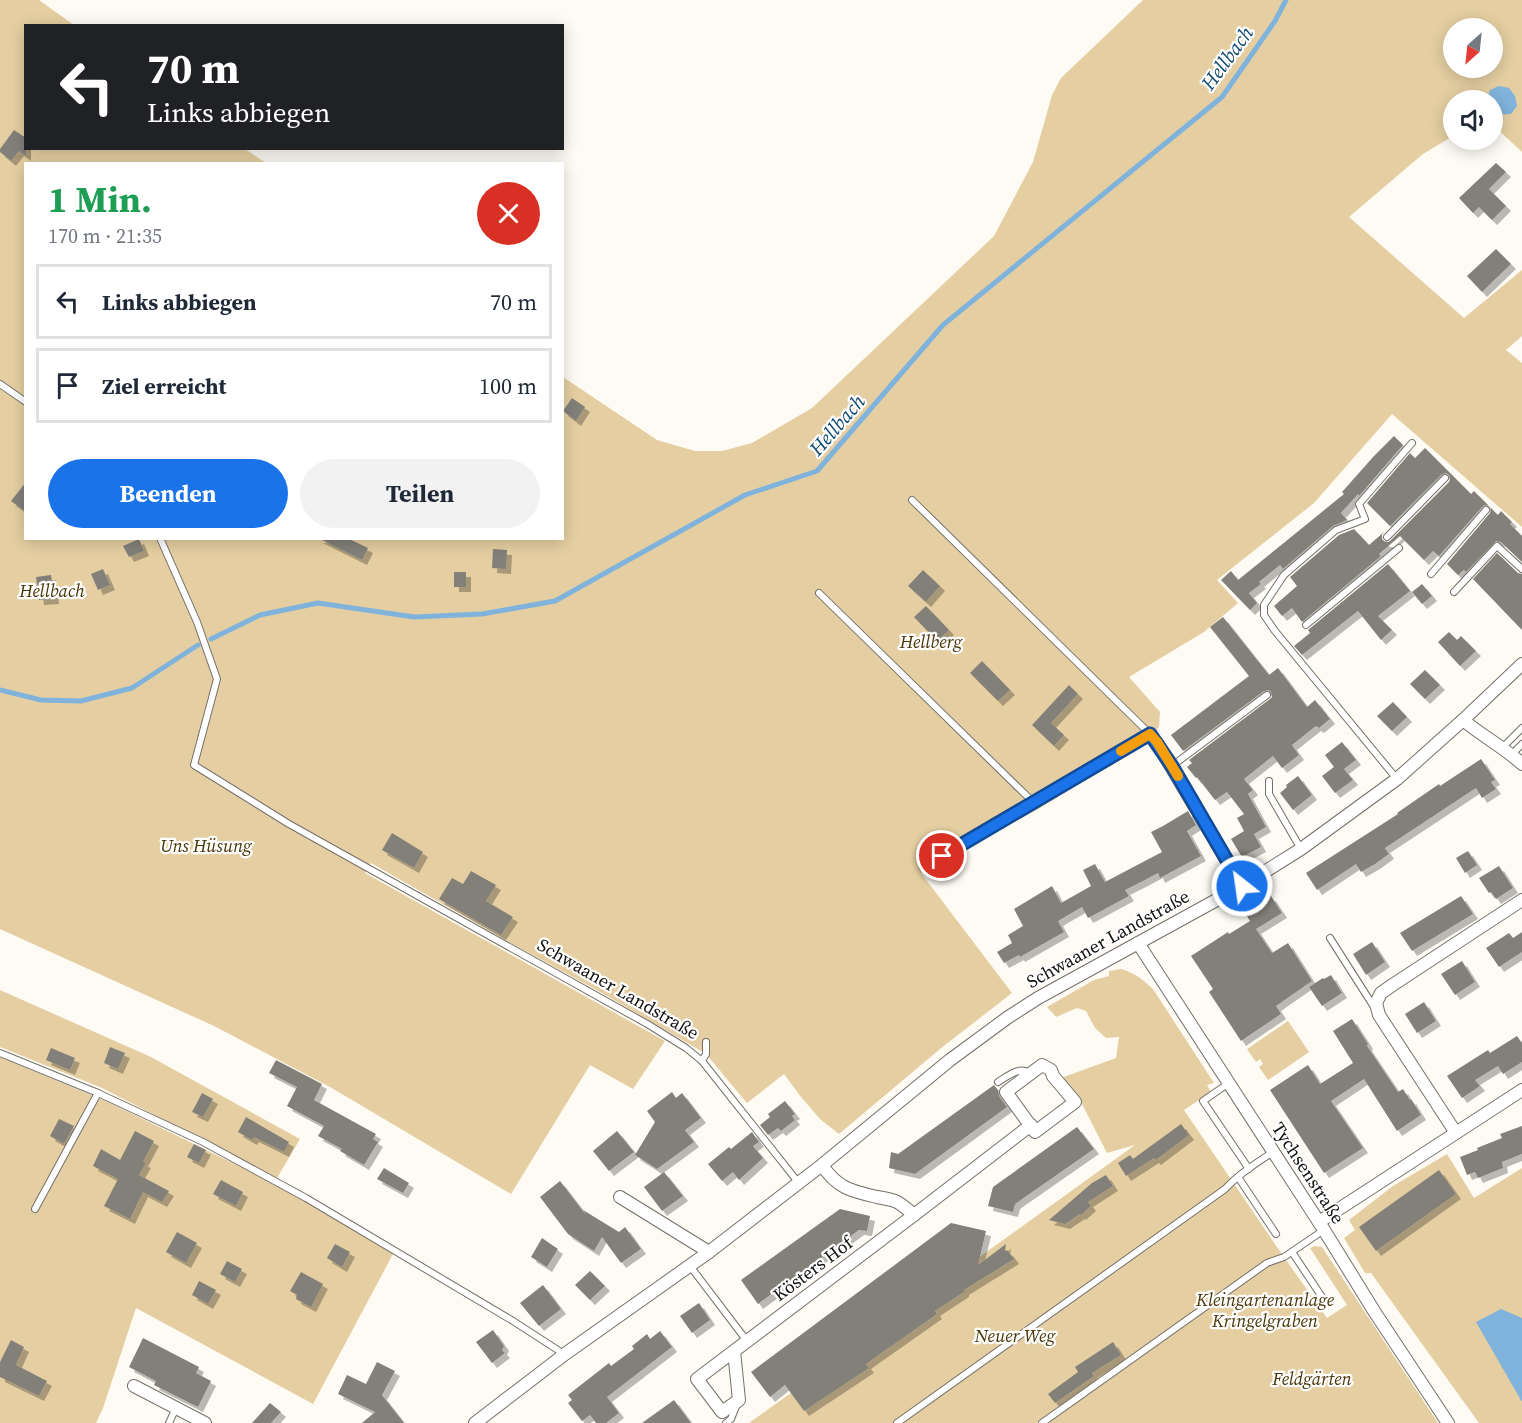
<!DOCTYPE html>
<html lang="de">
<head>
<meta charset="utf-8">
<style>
	body { margin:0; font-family:"Source Serif 4",serif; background:#f2f2f3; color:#1f2937; height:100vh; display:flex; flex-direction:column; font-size:22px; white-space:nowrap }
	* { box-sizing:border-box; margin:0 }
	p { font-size:20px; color:#747a83 }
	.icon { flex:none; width:33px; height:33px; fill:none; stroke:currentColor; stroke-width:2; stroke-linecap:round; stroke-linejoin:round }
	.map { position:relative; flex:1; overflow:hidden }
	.drawer { position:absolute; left:24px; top:162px; width:540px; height:378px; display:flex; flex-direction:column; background:#fff; border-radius:0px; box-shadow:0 3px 15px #0003 }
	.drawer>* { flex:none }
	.top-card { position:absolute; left:24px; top:24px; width:540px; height:126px; border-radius:0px; box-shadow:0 3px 15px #0003; background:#202124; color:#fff; overflow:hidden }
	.needle { width:39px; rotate:207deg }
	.fabs { position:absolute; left:1443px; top:18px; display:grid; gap:12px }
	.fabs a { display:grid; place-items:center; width:60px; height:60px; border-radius:50%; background:#fff; box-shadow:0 3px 15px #0003; font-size:30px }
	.pin { position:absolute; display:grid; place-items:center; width:51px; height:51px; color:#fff; margin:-26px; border:3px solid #fff; border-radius:50%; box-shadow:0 2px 6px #0007 }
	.me { position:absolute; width:66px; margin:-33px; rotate:330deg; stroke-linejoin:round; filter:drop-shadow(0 0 4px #0008) }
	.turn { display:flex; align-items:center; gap:21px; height:126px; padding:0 24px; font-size:27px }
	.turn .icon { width:78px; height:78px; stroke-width:2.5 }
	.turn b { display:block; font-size:42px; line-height:51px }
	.round { display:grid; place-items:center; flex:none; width:63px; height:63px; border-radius:32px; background:#f2f2f3 }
	.head { display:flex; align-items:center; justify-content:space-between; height:102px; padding:0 24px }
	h1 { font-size:36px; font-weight:700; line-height:45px; color:#1e9e55 }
	.cta { display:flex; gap:12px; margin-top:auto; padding:12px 24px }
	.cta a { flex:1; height:69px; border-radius:36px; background:#1a73e8; color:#fff; font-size:24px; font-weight:700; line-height:69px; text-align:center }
	.cta a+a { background:#f2f2f3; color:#1f2937 }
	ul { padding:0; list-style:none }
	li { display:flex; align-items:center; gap:18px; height:75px; margin:0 12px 9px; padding:0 12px; border:3px solid #e0e1e3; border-radius:0px }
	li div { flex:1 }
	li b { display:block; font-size:22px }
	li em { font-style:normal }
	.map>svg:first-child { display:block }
	.green { fill:#e5cfa2; fill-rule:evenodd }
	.water { fill:#80b3dc }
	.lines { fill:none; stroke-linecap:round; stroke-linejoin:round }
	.stream { stroke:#80b3dc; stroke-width:5 }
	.building { fill:#83807a; filter:url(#shadow) }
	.lane-casing { stroke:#73706a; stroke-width:8 }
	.street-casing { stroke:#73706a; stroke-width:14 }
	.lane { stroke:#fff; stroke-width:6 }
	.street { stroke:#fff; stroke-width:12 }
	.route-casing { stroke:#114b97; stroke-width:15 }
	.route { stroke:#1a73e8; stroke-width:10 }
	.slow { stroke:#f59e0b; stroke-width:10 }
	.labels { text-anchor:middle; stroke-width:4.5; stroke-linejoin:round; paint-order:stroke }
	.park-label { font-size:18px; font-style:italic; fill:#4a3607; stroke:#fff }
	.street-label { font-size:18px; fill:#12110f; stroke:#fff }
	.water-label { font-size:20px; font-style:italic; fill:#0e4a71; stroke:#fff }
</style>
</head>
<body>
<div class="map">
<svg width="1522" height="1423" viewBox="0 0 1522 1423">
	<defs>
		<filter id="shadow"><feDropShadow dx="5" dy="5" stdDeviation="0" flood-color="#0004"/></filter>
	</defs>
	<rect width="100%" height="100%" fill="#fefbf5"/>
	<g class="green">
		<path d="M0,0H39L74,25L26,26V148L245,149L266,163L26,164V538H562L563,377L657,440L695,451H722L752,443L812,408L994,236L1033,162L1052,95L1061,78L1143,0H1522V152L1493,125L1492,100H1454L1453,136L1423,154L1349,217L1464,318L1522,270V336L1506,350L1522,363V527L1392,414L1314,503L1217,580L1238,603L1204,632L1129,677L1160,712L1159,726L1153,737L1040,808L921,873L1012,993L940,1049L839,1134L820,1119L801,1097L784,1074L747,1103L706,1054L696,1048L602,993L516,946L371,863L365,873L665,1041L633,1089L590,1065L511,1194L330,1087L214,1026L0,929ZM1454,28H1492V68H1454Z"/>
		<path d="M1121,969C1135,973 1142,979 1153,989L1214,1083L1207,1085L1211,1092L1184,1110L1279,1250L1327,1318L1347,1305L1310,1248L1315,1246L1322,1247L1438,1423H749L1135,1145L1107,1153L1082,1104L1061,1078L1116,1058L1119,1037L1106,1038L1095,1028L1086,1011L1077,1008L1056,1017L1047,1007L1094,980L1109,976V971Z"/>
		<polygon points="0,990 151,1057 300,1139 277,1178 102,1088 0,1047"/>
		<polygon points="1288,1021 1309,1052 1268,1080 1259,1067 1263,1064 1260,1059 1256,1062 1247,1049"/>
		<polygon points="0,1057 108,1102 274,1183 393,1254 313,1404 136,1308 103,1408 96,1423 0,1423"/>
		<polygon points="1447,1154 1474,1198 1522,1168 1522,1423 1479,1423 1371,1273 1365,1273 1344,1238 1355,1230 1349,1220 1393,1186"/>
	</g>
	<g class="water">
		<polygon points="1499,86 1509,88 1515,96 1517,106 1511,114 1496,115 1493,110 1492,100 1487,100 1490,90"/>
		<polygon points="1501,1309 1522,1318 1522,1402 1476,1322"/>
	</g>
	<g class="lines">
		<g class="stream">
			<polyline points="211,639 260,615 318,603 414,617 482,614 555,601 745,495 817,471 943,325 1222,97 1275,21 1286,0"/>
			<polyline points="0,690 41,700 81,701 132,688 198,645"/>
		</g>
	</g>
	<g class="building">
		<polygon points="14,130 26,138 26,156 19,151 11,161 0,152 0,149"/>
		<polygon points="1496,163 1506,172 1489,189 1506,206 1492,220 1479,207 1473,213 1459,198"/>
		<polygon points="1496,249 1511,264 1482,292 1467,276"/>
		<polygon points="572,398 585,407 576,421 563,411"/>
		<polygon points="1394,436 1403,445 1359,496 1358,494 1341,513 1347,520 1333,526 1283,569 1280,565 1259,582 1261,584 1249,593 1257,603 1250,610 1221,580 1231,571 1238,580 1344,494 1342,492 1374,456"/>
		<polygon points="1425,448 1471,494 1474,491 1488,505 1485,505 1482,507 1439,556 1433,551 1424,560 1400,536 1379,554 1381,556 1302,622 1292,608 1282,616 1274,606 1297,586 1290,577 1339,535 1354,529 1369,545 1384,532 1382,535 1382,539 1385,542 1389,542 1449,482 1450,479 1449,475 1446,473 1442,474 1390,526 1367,503 1410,453 1415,458"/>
		<polygon points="26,482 26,512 11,501"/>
		<polygon points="1491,508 1498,515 1501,511 1512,522 1510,524 1522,536 1522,562 1501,542 1496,541 1466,572 1464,570 1458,575 1447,564 1490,513"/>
		<polygon points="318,538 347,538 368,548 362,560"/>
		<polygon points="139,539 144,551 129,557 123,546"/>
		<polygon points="493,549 507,550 506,569 492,568"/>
		<polygon points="1497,553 1518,573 1522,574 1522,630 1473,579"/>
		<polygon points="1388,564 1410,591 1378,616 1392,630 1381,640 1358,611 1302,655 1294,646 1310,633 1308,630"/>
		<polygon points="103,569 110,585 98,590 91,574"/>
		<polygon points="923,570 940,586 926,602 908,586"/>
		<rect x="454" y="572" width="12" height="15"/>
		<polygon points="51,575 54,599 39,600 36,577"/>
		<polygon points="1422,584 1432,596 1422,604 1412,592"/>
		<polygon points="926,606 949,630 937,641 914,617"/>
		<polygon points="1223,617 1269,675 1278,668 1307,707 1315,700 1330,719 1319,728 1316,726 1292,745 1299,755 1282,768 1273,756 1244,779 1253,790 1248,794 1266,827 1254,834 1261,847 1242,857 1231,839 1244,831 1237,818 1244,814 1227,792 1215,800 1197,777 1196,778 1187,767 1192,763 1189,760 1270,699 1272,697 1271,692 1269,690 1264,691 1183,751 1171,735 1249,676 1210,627"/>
		<polygon points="1449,632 1457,640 1461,636 1476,651 1460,666 1438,642"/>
		<polygon points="982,661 1010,690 998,701 970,673"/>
		<polygon points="1425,670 1440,685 1425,699 1410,684"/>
		<polygon points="1069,685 1078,694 1051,723 1064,735 1054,746 1032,725"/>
		<polygon points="1393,702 1407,717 1392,731 1377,716"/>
		<polygon points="1342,742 1356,760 1344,769 1353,780 1335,793 1322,776 1334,767 1325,755"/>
		<polygon points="1481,759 1495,780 1491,782 1496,789 1482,798 1476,788 1385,848 1389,854 1375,864 1361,872 1356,864 1317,890 1306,873 1398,814 1397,813 1439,784 1440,786"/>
		<polygon points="1298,776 1312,795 1293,810 1280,793 1287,787 1286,785"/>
		<polygon points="1188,811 1196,825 1187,831 1201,856 1160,878 1158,873 1141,882 1125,890 1129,896 1092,916 1088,918 1082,907 1058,921 1064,932 1020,957 1019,955 1004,963 997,952 1012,943 1008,935 1023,926 1014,909 1052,886 1061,903 1091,886 1083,870 1095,864 1105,882 1162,852 1151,832 1163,826"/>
		<polygon points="392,833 423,852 414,868 382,850"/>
		<polygon points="1468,851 1477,865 1465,873 1456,858"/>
		<polygon points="1499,866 1513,888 1496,899 1491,892 1489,893 1479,878"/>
		<polygon points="471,871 496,885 486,901 513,917 501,935 439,899 452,878 463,884"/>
		<polygon points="1271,896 1282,913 1256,929 1272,953 1288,943 1312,981 1276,1006 1281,1014 1241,1041 1209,992 1213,989 1191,956 1228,932 1229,934 1250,921 1245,913"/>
		<polygon points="1461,896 1473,914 1412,951 1400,933"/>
		<polygon points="1522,932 1522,952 1499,967 1486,948 1509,933 1513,938"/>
		<polygon points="1372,942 1385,962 1366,975 1353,954"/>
		<polygon points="1462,961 1475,982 1455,995 1441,974"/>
		<polygon points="1331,975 1342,993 1322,1006 1309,987 1323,978 1324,979"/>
		<polygon points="1424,1002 1436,1021 1417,1033 1405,1014"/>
		<polygon points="1352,1019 1368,1044 1367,1046 1398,1092 1403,1089 1410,1100 1411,1099 1421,1115 1397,1131 1364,1079 1331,1101 1363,1148 1324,1173 1270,1090 1308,1065 1320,1084 1353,1063 1333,1031"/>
		<polygon points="1517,1036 1522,1043 1522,1062 1503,1074 1498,1066 1475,1080 1480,1086 1462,1098 1447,1076 1488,1050 1490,1053"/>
		<polygon points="110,1047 125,1053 118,1069 104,1063"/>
		<polygon points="51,1048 75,1058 70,1070 46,1060"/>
		<polygon points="276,1060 322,1084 314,1100 376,1134 373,1139 378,1142 364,1165 340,1151 342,1149 318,1136 324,1126 287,1106 297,1087 269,1073"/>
		<polygon points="994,1085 998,1090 999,1096 1007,1107 915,1174 889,1168 891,1152 898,1154"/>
		<polygon points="672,1092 676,1098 682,1093 701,1118 685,1130 694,1142 657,1169 635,1155 655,1122 647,1111"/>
		<polygon points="202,1093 213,1099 203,1117 192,1112"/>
		<polygon points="785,1101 795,1114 792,1116 795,1120 781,1131 778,1128 768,1135 760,1125 770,1117 768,1114"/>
		<polygon points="246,1117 289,1142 284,1152 254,1137 252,1140 238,1132"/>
		<polygon points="59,1119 74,1126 64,1144 50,1136"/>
		<polygon points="1181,1124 1189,1135 1156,1160 1154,1158 1126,1176 1118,1163 1130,1155 1133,1159"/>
		<polygon points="1522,1126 1522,1154 1502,1162 1503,1168 1478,1178 1475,1172 1467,1175 1460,1157 1478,1150 1477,1148 1502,1138 1500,1134"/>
		<polygon points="1077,1127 1094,1149 1015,1204 1013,1212 988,1206 993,1187"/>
		<polygon points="135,1131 154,1141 143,1162 146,1163 139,1175 169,1191 162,1202 143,1192 130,1219 104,1206 118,1179 93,1166 101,1149 120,1160"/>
		<polygon points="617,1131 634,1152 609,1171 593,1151"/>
		<polygon points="752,1132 759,1142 753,1146 763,1158 739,1180 733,1172 722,1181 708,1164 729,1147 731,1149"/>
		<polygon points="194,1144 206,1150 199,1163 187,1157"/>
		<polygon points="384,1168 409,1183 403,1193 377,1179"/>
		<polygon points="1439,1170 1456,1194 1376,1251 1359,1227"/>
		<polygon points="664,1172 683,1196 662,1211 644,1187"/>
		<polygon points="1106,1175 1113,1186 1088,1202 1091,1206 1081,1215 1080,1214 1065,1224 1049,1220 1092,1183"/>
		<polygon points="221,1180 243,1192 236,1206 213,1194"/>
		<polygon points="560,1181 586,1215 583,1210 619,1232 625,1227 641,1249 621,1263 602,1237 594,1251 568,1234 540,1197"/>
		<polygon points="840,1209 870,1216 867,1231 859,1230 758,1304 741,1280"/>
		<polygon points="951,1223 986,1231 978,1265 1006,1244 1005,1250 1008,1251 1014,1259 964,1290 964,1292 935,1311 937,1314 866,1364 869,1368 804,1411 785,1385 770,1397 751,1372"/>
		<polygon points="177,1232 197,1243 186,1263 166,1252"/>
		<polygon points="542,1238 558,1249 547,1267 531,1257"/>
		<polygon points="335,1244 350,1252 342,1267 327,1258"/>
		<polygon points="227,1261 242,1269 235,1282 220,1274"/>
		<polygon points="590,1271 605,1286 590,1300 575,1285"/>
		<polygon points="301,1272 323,1284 311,1307 296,1299 297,1295 290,1291"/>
		<polygon points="199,1281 216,1290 208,1304 192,1295"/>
		<polygon points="543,1285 561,1309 539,1326 520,1303"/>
		<polygon points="699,1303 710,1320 692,1333 680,1316"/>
		<polygon points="493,1330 504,1346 502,1350 505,1353 492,1363 476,1342"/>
		<polygon points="660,1331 672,1347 607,1397 619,1413 606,1423 596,1423 590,1415 582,1421 568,1403 572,1400 568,1395 609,1363 611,1366 634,1349 632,1346 647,1334 650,1339"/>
		<polygon points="143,1338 199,1367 196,1373 211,1381 198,1407 154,1385 156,1381 129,1367"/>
		<polygon points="11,1340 24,1347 16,1365 47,1381 39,1396 0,1377 0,1362"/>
		<polygon points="1113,1342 1121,1355 1092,1373 1094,1376 1055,1403 1048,1394 1078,1372 1075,1367"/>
		<polygon points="377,1362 395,1371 382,1395 404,1423 362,1423 375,1412 338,1394 347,1375 366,1384"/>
		<polygon points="674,1400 691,1423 642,1423"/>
		<polygon points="270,1403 281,1412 271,1423 252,1423"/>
	</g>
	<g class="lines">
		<defs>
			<g id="lane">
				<polyline points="0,384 26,402"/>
				<polyline points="912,500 1150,734 1157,743"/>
				<polyline points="1387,537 1445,478"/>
				<polyline points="160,538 197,622 217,679 194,765 289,824 649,1025 686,1048 702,1061 798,1182"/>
				<polyline points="1431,574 1486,510"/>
				<polyline points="1454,592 1497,546 1522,569"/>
				<polyline points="819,593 1033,802"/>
				<polyline points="1306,625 1399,548"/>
				<polyline points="1503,747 1522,728"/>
				<polyline points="1512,754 1522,744"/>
				<polyline points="1172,766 1267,695"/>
				<polyline points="1397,779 1275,631 1264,615 1264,605 1284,575 1336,530 1365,519 1359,504 1412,443"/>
				<polyline points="1269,781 1269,794 1301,849"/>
				<polyline points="923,867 1150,734"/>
				<polyline points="1330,938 1374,1007"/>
				<polyline points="0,1053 98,1093 203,1142 306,1198 513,1321 564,1354"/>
				<polyline points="702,1061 706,1054 706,1042"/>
				<path d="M998,1082C1008,1076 1019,1066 1030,1073"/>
				<polyline points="1229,1083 1203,1101 1249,1169"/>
				<polyline points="1238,1177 1276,1234"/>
				<polyline points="35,1209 98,1093"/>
				<polyline points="1292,1252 1322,1297"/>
				<polyline points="690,1266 747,1341"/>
				<polyline points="169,1423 176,1408"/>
				<polyline points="726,1423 731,1419 737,1404"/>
				<path d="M897,1423L1225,1189C1239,1174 1256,1163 1273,1152"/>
				<polyline points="1042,1423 1267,1263 1284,1257 1324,1230"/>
			</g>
			<g id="street">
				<path d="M1463,720C1482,736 1504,747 1522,764"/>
				<polyline points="1157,743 1242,886"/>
				<polyline points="1138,943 1324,1230 1374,1311 1448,1423"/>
				<polygon points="1042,1065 1051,1070 1053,1076 1075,1102 1035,1132 1006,1092"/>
				<polyline points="1456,1133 1379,1015 1376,1003 1381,993 1394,984 1522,900"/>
				<path d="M822,1165C837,1188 851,1191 877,1197C883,1198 889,1199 895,1201C902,1204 908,1210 914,1215L1031,1125"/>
				<polyline points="620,1197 709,1252"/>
				<polyline points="1319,1222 1522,1090"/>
				<polyline points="734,1351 739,1400 722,1412 697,1379 914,1215"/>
				<polyline points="134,1386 205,1423"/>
				<polyline points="475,1423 565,1354 709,1252 822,1165 950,1060 1007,1018 1038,998 1242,886 1301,849 1397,779 1463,720 1522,664"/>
			</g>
		</defs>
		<use href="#lane" class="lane-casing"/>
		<use href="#street" class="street-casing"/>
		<use href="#lane" class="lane"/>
		<use href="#street" class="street"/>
	</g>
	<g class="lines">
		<defs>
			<polyline id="route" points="942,856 1150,734 1172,766 1242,886"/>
		</defs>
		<use href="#route" class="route-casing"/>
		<use href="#route" class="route"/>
		<polyline class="slow" points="1121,751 1150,734 1157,742 1178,776"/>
	</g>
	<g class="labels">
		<g class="park-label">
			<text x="52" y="597">Hellbach</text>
			<text x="931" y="648">Hellberg</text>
			<text x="206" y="852">Uns Hüsung</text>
			<text x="1265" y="1306">Kleingartenanlage<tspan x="1265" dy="21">Kringelgraben</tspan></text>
			<text x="1015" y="1342">Neuer Weg</text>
			<text x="1312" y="1385">Feldgärten</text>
		</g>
		<g class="street-label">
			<text transform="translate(1108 939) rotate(-29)" y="6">Schwaaner Landstraße</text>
			<text transform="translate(618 989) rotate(30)" y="6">Schwaaner Landstraße</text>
			<text transform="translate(1308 1173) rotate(57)" y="6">Tychsenstraße</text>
			<text transform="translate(813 1269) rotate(-37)" y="6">Kösters Hof</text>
		</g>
		<g class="water-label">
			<text transform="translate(1227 58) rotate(-54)" y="7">Hellbach</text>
			<text transform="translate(837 425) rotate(-49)" y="7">Hellbach</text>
		</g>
	</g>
</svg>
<div class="fabs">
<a><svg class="needle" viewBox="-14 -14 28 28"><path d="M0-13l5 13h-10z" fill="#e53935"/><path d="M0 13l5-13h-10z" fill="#747a83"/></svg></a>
<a><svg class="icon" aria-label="sound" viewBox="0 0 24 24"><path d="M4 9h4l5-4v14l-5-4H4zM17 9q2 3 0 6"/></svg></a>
</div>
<div class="pin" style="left:942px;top:856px;background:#d93025"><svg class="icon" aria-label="arrive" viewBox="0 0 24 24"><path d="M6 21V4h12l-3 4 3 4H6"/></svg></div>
<svg class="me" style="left:1242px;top:886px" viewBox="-20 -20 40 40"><circle r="17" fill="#1a73e8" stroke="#fff" stroke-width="3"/><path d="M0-11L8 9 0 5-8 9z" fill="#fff"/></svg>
<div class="top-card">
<div class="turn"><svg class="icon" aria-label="left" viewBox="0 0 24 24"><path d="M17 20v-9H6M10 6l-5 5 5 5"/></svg><div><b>70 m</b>Links abbiegen</div></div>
</div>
<section class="drawer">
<div class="head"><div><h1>1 Min.</h1><p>170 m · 21:35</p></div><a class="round" style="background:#d93025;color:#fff"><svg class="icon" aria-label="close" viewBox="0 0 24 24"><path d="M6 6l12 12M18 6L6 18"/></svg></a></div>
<ul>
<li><svg class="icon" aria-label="left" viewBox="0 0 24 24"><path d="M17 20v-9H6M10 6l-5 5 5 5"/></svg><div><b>Links abbiegen</b></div><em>70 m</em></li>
<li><svg class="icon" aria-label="arrive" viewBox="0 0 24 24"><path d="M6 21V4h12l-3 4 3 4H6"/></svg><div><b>Ziel erreicht</b></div><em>100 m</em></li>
</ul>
<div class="cta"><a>Beenden</a><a>Teilen</a></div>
</section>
</div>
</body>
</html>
